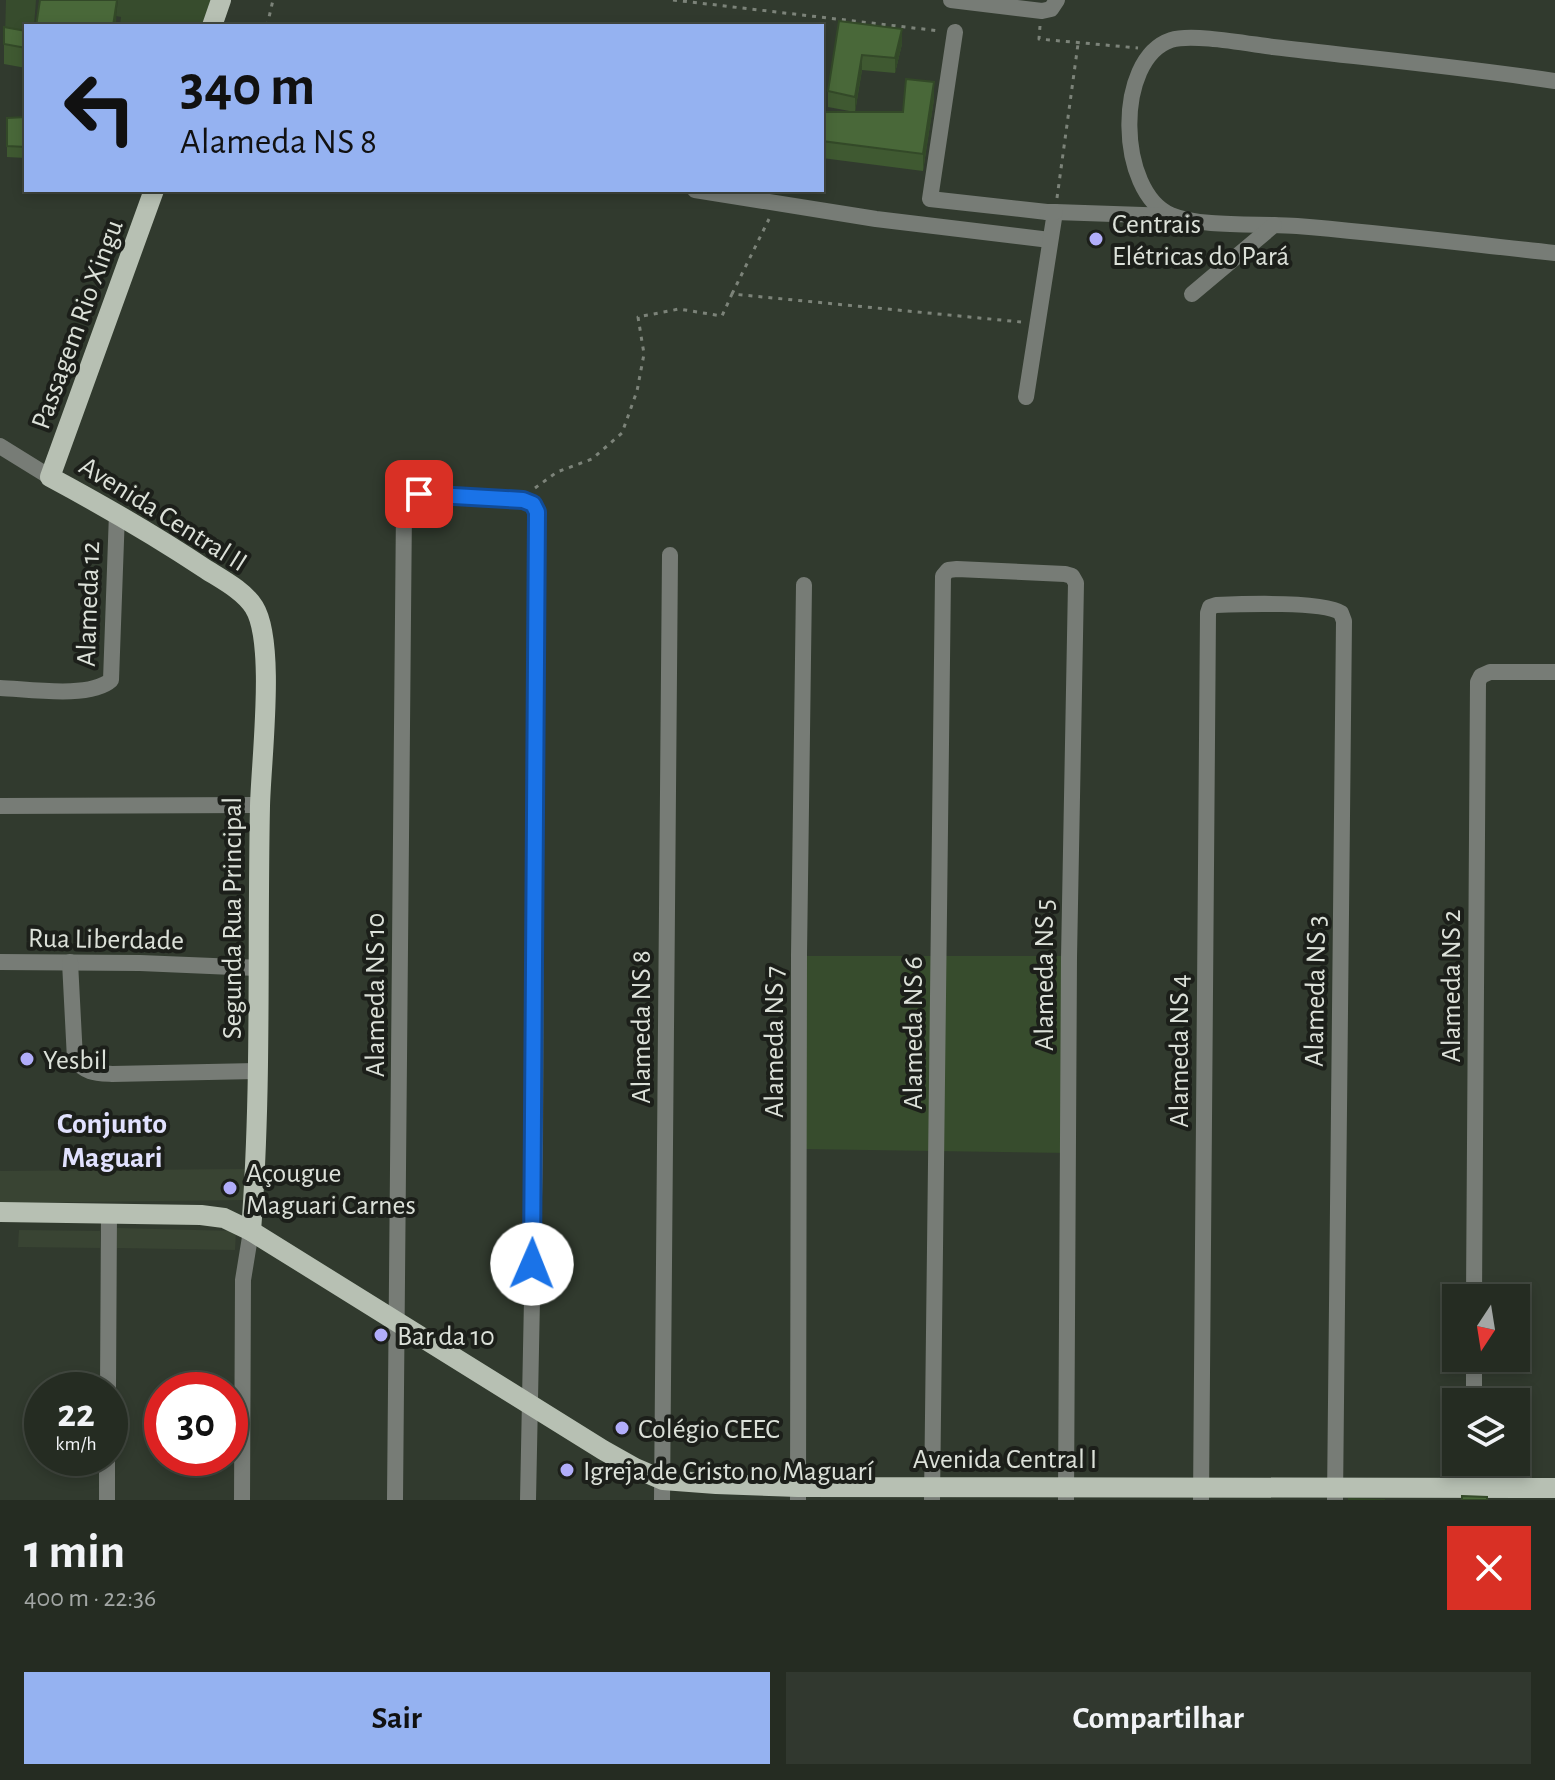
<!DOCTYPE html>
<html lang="pt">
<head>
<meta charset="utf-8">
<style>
	body { margin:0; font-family:"Alegreya Sans",sans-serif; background:#31382f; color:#f1f3f6; height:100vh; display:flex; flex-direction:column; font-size:30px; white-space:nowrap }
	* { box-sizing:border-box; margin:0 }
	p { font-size:26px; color:#a3a7a5 }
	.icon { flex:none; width:44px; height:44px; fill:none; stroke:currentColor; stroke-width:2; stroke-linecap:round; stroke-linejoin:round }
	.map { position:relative; height:1500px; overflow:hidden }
	.sheet { display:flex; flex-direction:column; background:#252c22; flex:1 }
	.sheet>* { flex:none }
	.hud { position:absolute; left:24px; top:24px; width:800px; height:168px; border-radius:0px; box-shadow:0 4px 12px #0003,0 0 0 2px #424840; background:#95b2f1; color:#111; overflow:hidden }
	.needle { width:52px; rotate:192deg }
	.buttons { position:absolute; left:1442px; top:1284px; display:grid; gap:16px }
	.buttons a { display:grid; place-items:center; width:88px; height:88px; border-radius:0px; background:#252c22; box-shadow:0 4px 12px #0003,0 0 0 2px #424840; font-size:40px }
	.speed { position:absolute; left:24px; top:1372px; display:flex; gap:16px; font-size:40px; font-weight:700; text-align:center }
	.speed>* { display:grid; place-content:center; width:104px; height:104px; border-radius:50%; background:#252c22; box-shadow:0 4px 12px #0003,0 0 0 2px #424840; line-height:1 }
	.speed small { font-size:20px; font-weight:400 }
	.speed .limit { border:12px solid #d22; background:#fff; color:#111 }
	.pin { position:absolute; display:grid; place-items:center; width:68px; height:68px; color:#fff; margin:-34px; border-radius:16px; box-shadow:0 4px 12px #0006 }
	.me { position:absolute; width:88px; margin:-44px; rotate:1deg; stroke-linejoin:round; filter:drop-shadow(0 0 6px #0008) }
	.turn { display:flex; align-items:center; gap:28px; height:168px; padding:0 24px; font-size:36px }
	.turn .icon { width:104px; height:104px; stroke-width:2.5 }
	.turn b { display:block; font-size:56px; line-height:68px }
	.round { display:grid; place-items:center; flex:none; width:84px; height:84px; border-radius:0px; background:#31382f }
	.head { display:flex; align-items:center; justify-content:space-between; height:136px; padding:0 24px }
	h1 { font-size:48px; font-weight:600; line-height:60px }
	.action { display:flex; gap:16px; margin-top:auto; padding:16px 24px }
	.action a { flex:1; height:92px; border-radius:0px; background:#95b2f1; color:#111; font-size:32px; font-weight:600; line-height:92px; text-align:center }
	.action a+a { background:#31382f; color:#f1f3f6 }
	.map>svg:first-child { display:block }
	.built { fill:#394433 }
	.green { fill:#374c2d }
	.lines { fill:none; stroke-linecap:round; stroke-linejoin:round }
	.path { stroke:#7c8379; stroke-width:3; stroke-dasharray:4 6; stroke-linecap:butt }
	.minor { stroke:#777c76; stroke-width:16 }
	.major { stroke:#b7c0b3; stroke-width:20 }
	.minor-bridge { stroke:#777c76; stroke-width:16 }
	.wall { fill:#3f5931 }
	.shaded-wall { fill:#334928 }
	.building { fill:#496839; stroke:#334928; stroke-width:2 }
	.route-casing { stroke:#114b97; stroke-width:20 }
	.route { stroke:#1a73e8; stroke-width:14 }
	.poi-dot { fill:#b1adfa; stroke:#1c1f1a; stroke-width:3 }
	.labels { text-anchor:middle; stroke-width:8; stroke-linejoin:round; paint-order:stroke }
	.poi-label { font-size:28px; fill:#dce1d9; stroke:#1c1f1a; text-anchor:start }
	.street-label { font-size:28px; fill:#dce1d9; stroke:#1c1f1a }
	.neighbourhood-label { font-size:30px; font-weight:bold; fill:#e1e1fe; stroke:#1c1f1a }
</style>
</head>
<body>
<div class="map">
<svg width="1555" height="1500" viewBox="0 0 1555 1500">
	<rect width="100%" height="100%" fill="#313a2e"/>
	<g class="built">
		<polygon points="245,1169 246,1200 0,1203 0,1171"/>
		<polygon points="117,1228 236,1231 235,1250 117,1248"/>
		<polygon points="19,1230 100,1231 100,1248 18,1247"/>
	</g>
	<g class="green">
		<polygon points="6,0 36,0 34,26 26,26 26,41 5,38"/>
		<polygon points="118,0 211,0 202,26 120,26 121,17 116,16"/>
		<polygon points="801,956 1072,956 1072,1153 801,1149"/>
	</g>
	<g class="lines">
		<g class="path">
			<polyline points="673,0 940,31"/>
			<polyline points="267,26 273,0"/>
			<polyline points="1040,26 1039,39 1138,48"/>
			<polyline points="1057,198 1078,44"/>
			<polyline points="732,294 769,219"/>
			<polyline points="535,488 557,472 592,459 622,433 637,391 644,354 638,317 679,309 722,316 732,294 1021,322"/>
		</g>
		<g class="minor">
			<polyline points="951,0 1042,11 1051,9 1057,0"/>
			<polyline points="955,32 930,199 1047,212"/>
			<path d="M1555,81C1462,67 1367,58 1273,47C1249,44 1192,33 1171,40C1114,59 1117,192 1171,215C1202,228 1262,223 1297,226C1383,233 1469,244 1555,253"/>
			<polyline points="695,190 876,219 1050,240"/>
			<polyline points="1192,294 1274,225"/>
			<polyline points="1026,397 1055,212 1172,216"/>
			<polyline points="0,446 50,477"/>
			<path d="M0,688C28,689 90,699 111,680L117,513"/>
			<polyline points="0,806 260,805"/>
			<polyline points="0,962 140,963 259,968"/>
			<path d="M70,962L75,1059C84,1073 96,1073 112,1074L258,1071"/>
			<polyline points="1474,1298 1478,682 1481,676 1490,672 1555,672"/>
			<polyline points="108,1390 109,1213"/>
			<polyline points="1474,1402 1474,1358"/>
			<polyline points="1473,1487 1473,1462"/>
			<polyline points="107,1500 107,1458"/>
			<polyline points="242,1500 243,1280 251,1231"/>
			<polyline points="395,1500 404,507 407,498 419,494 523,500 533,504 537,512 535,1148 528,1500"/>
			<polyline points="662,1500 670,555"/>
			<polyline points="798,1500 799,955 804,585"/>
			<polyline points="932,1500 943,576 948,570 957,569 1065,574 1072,576 1076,583 1069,958 1066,1500"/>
			<path d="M1201,1500L1208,613L1210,607L1216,605C1240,604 1325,601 1341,613L1344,621L1335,1500"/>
		</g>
		<g class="major">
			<polyline points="212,26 221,0"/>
			<path d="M154,190L50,477C104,506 156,536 207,570C223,580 244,591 254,607C276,642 261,760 260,806C257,947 262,1089 251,1231"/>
			<polyline points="0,1212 201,1215 224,1218 251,1231 603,1450 635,1468 663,1480 716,1484 798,1487 1555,1488"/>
		</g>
		<polyline class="minor-bridge" points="1047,212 1055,212"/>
	</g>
	<g class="wall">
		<polygon points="839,21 902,44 895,73 862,70 855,112 828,107 828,91"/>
		<polygon points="4,27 26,31 26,68 4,64"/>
		<polygon points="934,99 923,171 822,158 822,112 903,112"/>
		<polygon points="26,117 26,158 7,157 7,146"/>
	</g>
	<g class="shaded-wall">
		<polygon points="117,0 116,26 113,26"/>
		<polygon points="902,29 902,44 895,73 895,58"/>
		<polygon points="862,55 862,70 855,112 855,97"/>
		<polygon points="934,82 934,99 923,171 923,154"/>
	</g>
	<g class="building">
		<polygon points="40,0 117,0 113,26 36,26"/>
		<polygon points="839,21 902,29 895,58 862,55 855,97 828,91"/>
		<polygon points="4,27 26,31 26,48 4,44"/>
		<polygon points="906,79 934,82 923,154 822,141 822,112 903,112"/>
		<polygon points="26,117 26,147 7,146 7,118"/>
		<polygon points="1462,1496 1487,1497 1487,1500 1462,1500"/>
		<polygon points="1349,1499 1385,1500 1349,1500"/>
	</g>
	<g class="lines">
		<defs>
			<polyline id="route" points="419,494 523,500 533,504 537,512 532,1264"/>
		</defs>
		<use href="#route" class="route-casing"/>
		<use href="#route" class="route"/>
	</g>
	<g class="poi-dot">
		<circle cx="1096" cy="239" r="8"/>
		<circle cx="27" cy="1059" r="8"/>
		<circle cx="230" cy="1188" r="8"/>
		<circle cx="381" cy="1335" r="8"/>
		<circle cx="622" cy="1428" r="8"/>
		<circle cx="567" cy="1470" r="8"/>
	</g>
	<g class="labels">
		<g class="poi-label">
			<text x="1112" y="233">Centrais<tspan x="1112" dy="32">Elétricas do Pará</tspan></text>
			<text x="43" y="1069">Yesbil</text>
			<text x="246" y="1182">Açougue<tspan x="246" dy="32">Maguari Carnes</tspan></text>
			<text x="397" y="1345">Bar da 10</text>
			<text x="638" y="1438">Colégio CEEC</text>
			<text x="583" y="1480">Igreja de Cristo no Maguarí</text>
		</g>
		<g class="street-label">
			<text transform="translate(76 324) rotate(-70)" y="10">Passagem Rio Xingu</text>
			<text transform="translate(164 513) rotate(32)" y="10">Avenida Central II</text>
			<text transform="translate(87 604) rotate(-88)" y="10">Alameda 12</text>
			<text transform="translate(231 918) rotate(-90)" y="10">Segunda Rua Principal</text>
			<text transform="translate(106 938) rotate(1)" y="10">Rua Liberdade</text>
			<text transform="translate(1043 975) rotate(-90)" y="10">Alameda NS 5</text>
			<text transform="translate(1450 986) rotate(-90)" y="10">Alameda NS 2</text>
			<text transform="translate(1314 991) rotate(-89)" y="10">Alameda NS 3</text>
			<text transform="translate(374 995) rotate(-90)" y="10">Alameda NS 10</text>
			<text transform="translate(640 1027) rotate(-90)" y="10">Alameda NS 8</text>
			<text transform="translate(912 1033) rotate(-90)" y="10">Alameda NS 6</text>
			<text transform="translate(773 1042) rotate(-90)" y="10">Alameda NS 7</text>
			<text transform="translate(1178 1051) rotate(-90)" y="10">Alameda NS 4</text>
			<text x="1005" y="1468">Avenida Central I</text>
		</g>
		<g class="neighbourhood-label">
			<text x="112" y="1133">Conjunto<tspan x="112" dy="34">Maguari</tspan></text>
		</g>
	</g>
</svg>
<div class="buttons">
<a><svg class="needle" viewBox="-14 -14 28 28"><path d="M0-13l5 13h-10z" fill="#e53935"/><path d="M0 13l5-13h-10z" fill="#a3a7a5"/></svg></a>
<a><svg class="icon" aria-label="layers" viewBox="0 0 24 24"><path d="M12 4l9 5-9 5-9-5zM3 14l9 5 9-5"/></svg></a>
</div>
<div class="speed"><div>22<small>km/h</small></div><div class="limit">30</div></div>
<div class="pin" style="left:419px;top:494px;background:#d93025"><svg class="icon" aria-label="arrive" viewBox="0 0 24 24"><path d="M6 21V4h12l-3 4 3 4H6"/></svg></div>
<svg class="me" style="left:532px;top:1264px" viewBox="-20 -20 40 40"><circle r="19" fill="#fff"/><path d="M0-13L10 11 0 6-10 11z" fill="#1a73e8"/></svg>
<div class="hud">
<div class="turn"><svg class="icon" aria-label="left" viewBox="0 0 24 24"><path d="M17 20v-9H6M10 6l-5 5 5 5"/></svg><div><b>340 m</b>Alameda NS 8</div></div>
</div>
</div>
<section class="sheet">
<div class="head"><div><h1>1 min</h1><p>400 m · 22:36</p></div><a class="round" style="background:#d93025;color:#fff"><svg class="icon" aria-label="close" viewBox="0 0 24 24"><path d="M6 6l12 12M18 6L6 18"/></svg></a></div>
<div class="action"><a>Sair</a><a>Compartilhar</a></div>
</section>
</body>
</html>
